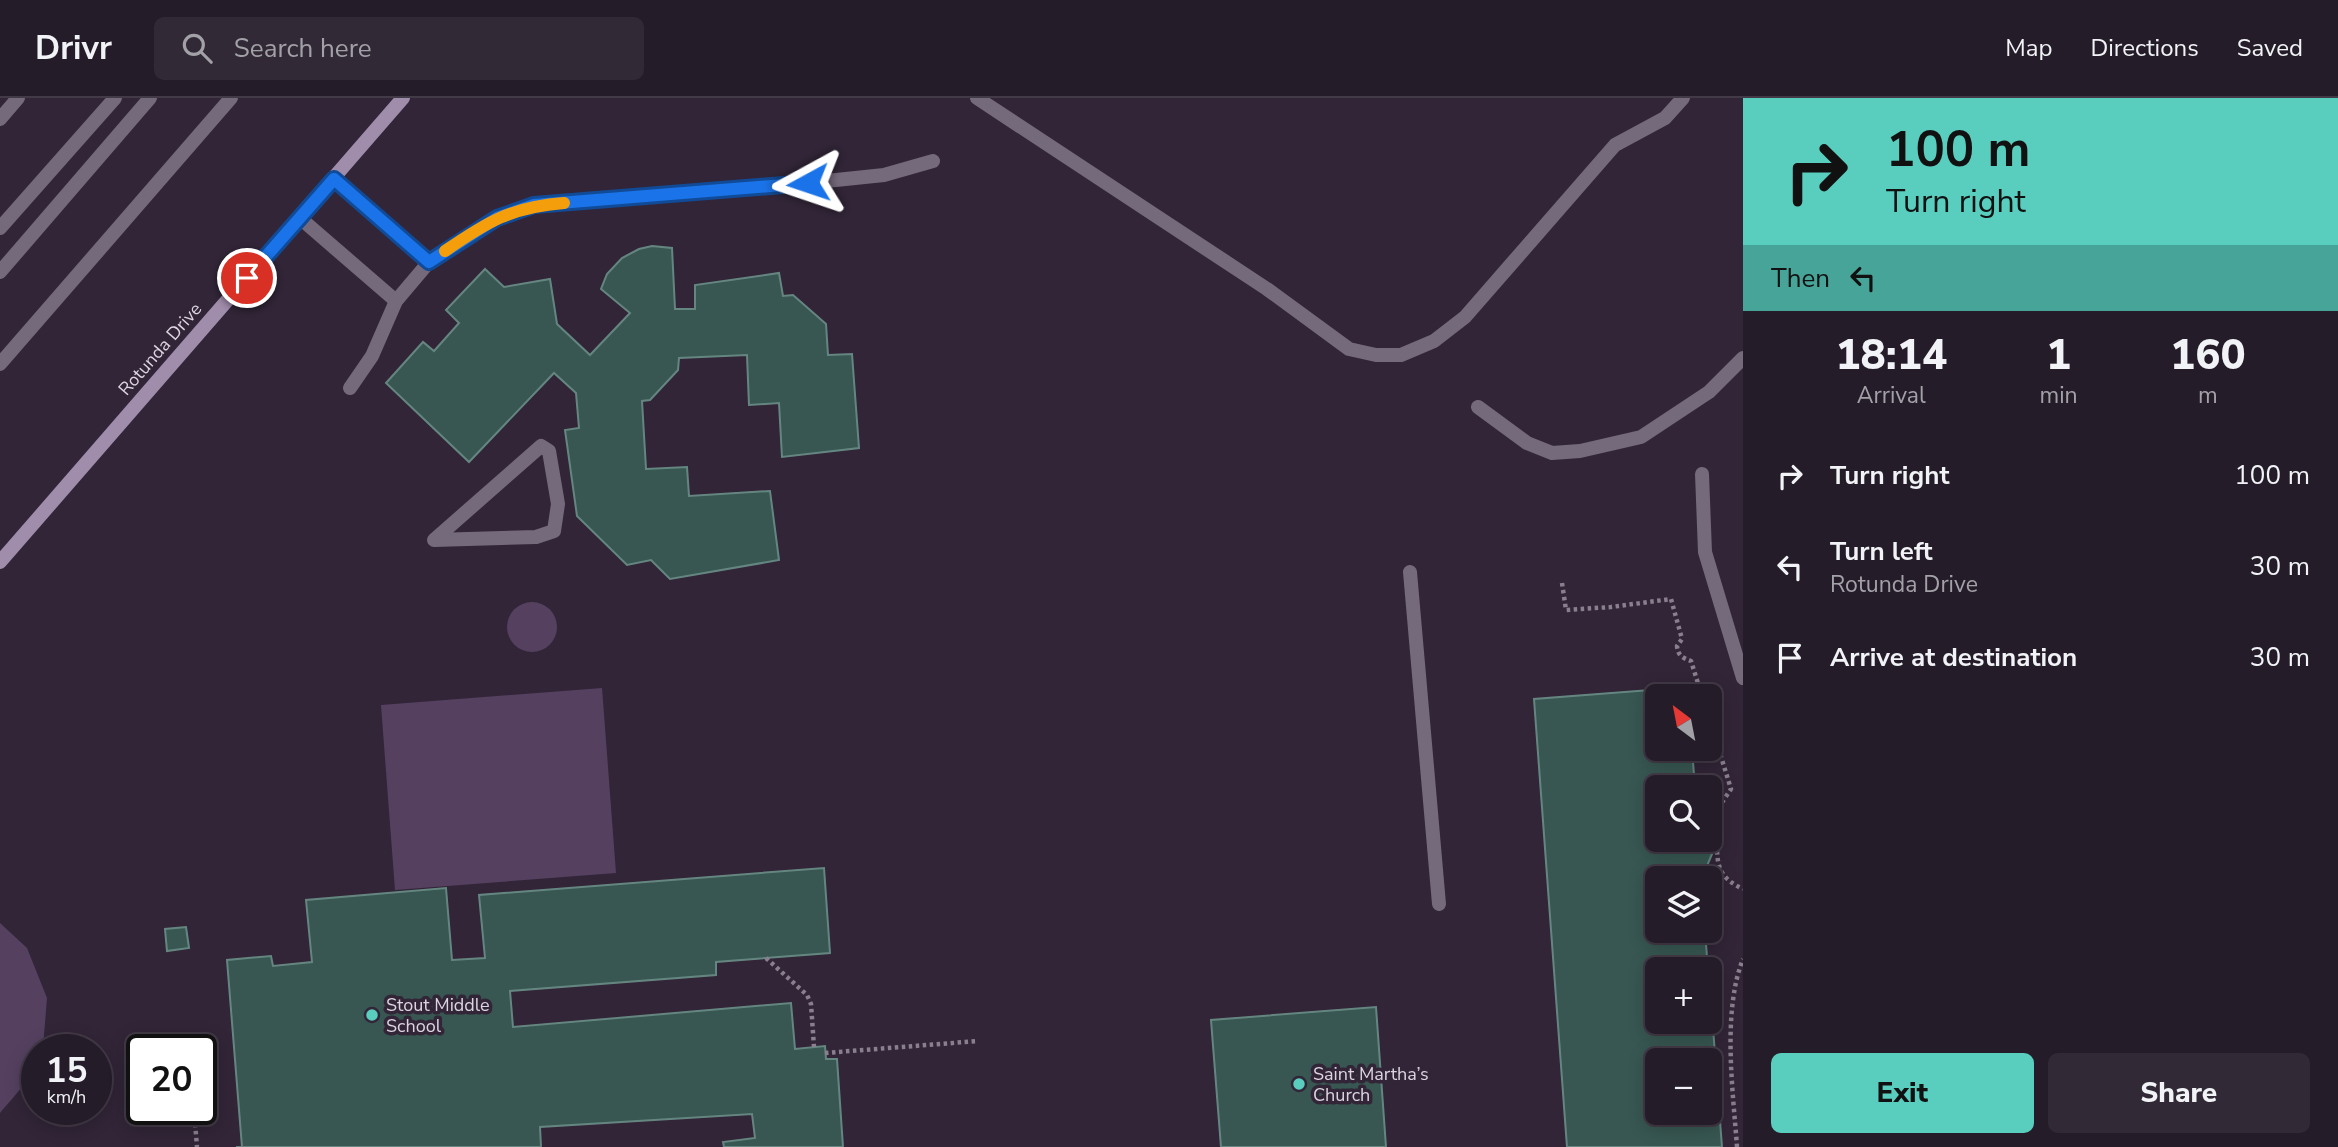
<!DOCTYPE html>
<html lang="en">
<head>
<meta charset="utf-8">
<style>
	body { margin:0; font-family:"Nunito Sans",sans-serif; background:#312935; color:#f1f3f6; height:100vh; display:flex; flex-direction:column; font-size:26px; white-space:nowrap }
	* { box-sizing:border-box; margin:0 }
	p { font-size:23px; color:#a3a1a8 }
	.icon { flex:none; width:38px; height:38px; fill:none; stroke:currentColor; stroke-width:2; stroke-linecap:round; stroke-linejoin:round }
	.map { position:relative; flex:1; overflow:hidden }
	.details { display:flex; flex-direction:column; background:#251c29; width:595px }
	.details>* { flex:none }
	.banner { background:#59cebf; color:#111; overflow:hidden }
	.needle { width:46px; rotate:328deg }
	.controls { position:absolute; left:1645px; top:586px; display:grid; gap:14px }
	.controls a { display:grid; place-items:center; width:77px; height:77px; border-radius:10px; background:#251c29; box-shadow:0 4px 18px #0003,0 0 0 2px #423a46; font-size:35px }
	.speed { position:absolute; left:21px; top:936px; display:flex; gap:14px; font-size:35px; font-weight:700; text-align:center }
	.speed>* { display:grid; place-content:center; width:91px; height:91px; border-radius:50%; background:#251c29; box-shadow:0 4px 18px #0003,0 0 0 2px #423a46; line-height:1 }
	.speed small { font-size:18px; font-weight:400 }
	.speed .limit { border:4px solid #111; border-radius:10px; background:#fff; color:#111 }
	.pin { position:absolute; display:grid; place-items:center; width:60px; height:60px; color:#fff; margin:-30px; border:4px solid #fff; border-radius:50%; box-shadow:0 2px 7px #0007 }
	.me { position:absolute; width:77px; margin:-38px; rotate:265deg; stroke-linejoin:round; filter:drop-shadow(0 0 5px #0008) }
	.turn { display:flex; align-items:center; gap:24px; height:147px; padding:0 28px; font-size:32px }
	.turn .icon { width:91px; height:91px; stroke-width:2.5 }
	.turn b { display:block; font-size:49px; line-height:60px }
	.then { display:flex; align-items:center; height:66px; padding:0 28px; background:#0003; gap:14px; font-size:26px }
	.eta { display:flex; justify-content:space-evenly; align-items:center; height:119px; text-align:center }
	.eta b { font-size:42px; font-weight:800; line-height:49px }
	.primary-button { display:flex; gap:14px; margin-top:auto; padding:14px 28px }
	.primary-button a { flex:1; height:80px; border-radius:10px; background:#59cebf; color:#111; font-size:28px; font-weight:800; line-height:80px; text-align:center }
	.primary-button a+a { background:#312935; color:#f1f3f6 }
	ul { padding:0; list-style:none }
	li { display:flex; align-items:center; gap:21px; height:91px; padding:0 28px }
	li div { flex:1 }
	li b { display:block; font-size:26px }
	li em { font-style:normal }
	header { display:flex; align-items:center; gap:42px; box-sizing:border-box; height:98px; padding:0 35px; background:#251c29; border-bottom:2px solid #423a46 }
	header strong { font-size:33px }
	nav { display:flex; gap:38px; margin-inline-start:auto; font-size:24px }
	.search { width:490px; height:63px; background:#312935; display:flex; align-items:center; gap:18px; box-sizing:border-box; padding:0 24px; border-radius:10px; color:#a3a1a8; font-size:26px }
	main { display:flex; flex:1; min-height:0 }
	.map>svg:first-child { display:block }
	.green { fill:#554060 }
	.building { fill:#385752; stroke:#658680; stroke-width:2; fill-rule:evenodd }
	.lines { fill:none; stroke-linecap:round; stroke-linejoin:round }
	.path { stroke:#897f8e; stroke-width:4.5; stroke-dasharray:3.5 3.5; stroke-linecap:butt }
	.service { stroke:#75697c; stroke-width:14 }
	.secondary { stroke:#a08cab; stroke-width:14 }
	.route-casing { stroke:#114b97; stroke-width:18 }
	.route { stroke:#1a73e8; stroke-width:12 }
	.slow { stroke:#f59e0b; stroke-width:12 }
	.poi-dot { fill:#59cebf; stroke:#312537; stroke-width:2.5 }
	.labels { text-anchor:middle; stroke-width:7; stroke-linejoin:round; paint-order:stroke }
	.street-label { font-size:18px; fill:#dcd4e0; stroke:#312537 }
	.poi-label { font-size:18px; fill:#dcd4e0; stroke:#312537; text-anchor:start }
</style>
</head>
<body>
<header>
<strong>Drivr</strong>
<div class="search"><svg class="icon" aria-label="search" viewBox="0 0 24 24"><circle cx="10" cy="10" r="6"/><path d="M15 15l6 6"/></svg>Search here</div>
<nav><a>Map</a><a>Directions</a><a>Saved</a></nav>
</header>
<main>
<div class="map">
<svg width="1743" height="1049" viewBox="0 0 1743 1049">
	<rect width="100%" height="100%" fill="#312537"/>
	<g class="green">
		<circle cx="532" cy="529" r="25"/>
		<polygon points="602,590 616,775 395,792 381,607"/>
		<path d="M0,825L27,850L47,900L43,950L37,952C37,976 15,997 0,1015Z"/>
	</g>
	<g class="building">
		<polygon points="652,148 672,150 675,211 695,211 695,187 779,175 783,198 793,197 826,226 828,257 852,256 859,350 782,359 779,305 749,307 747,257 679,260 678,272 650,302 642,303 646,371 687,369 689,398 770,393 779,462 670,481 651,462 627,467 577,418 565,332 579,330 576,295 554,275 469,364 386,285 423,244 434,253 459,225 446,212 485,171 504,189 550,181 557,226 590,257 630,215 601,191 607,176 622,160 639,151"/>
		<path d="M1689,589V598H1657V651H1692L1695,690H1657V742H1710V729L1712,756L1702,780H1657V833H1705L1708,872H1657V924H1710V890L1722,1049H1567L1534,601ZM1657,962H1710V1015H1657Z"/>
		<polygon points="824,770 830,855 716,864 716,877 510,893 513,929 791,905 795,951 825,948 826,961 837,961 843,1049 724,1049 723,1044 755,1040 752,1016 540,1029 541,1049 236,1049 242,1049 227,862 271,858 273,868 312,864 306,802 446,790 452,862 485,860 479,797"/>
		<polygon points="186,829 189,850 167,853 165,831"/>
		<polygon points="1376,909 1386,1049 1221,1049 1211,922"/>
	</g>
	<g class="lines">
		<g class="path">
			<path d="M1562,485L1566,512L1611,509L1671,501L1682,541L1677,548C1678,558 1683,560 1691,563L1702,598"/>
			<path d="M1710,623L1731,691L1711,721C1725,751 1704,773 1743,791"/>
			<polyline points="766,860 807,897 811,906 814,949"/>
			<polyline points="825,955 978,943"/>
			<polyline points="194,1012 197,1049"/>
			<path d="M1737,1049C1733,993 1722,914 1743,861"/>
		</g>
		<g class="service">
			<polyline points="977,0 1267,191 1349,251 1376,257 1401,257 1434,243 1465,219 1615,47 1665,20 1683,0"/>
			<polyline points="0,21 18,0"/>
			<polyline points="334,81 429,164"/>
			<polyline points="300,120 396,203"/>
			<polyline points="0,130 115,0"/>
			<polyline points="0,174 150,0"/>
			<polyline points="0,266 231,0"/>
			<polyline points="350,290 372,258 396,203 429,164 497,120 534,107 836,82 884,77 933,63"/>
			<polyline points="1478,309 1527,345 1552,355 1580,353 1641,339 1709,294 1743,260"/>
			<polygon points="541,348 549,353 558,406 554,433 536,439 434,442"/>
			<polyline points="1702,376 1705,454 1743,580"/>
			<polyline points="1410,474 1439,806"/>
		</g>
		<polyline class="secondary" points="0,464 403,0"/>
	</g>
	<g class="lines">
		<defs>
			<polyline id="route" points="247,180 334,81 429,164 497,120 534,107 808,85"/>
		</defs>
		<use href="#route" class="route-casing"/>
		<use href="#route" class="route"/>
		<path class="slow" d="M445,153C487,124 511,109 564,105"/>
	</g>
	<g class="poi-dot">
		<circle cx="372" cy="917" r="7"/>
		<circle cx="1299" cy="986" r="7"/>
	</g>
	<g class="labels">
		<g class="street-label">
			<text transform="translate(160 251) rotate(-49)" y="6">Rotunda Drive</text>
		</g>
		<g class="poi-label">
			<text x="386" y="913">Stout Middle<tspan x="386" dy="21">School</tspan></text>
			<text x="1313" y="982">Saint Martha’s<tspan x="1313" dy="21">Church</tspan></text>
		</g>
	</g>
</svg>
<div class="controls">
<a><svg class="needle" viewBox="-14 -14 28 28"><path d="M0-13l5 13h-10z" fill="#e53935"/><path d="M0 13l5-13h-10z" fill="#a3a1a8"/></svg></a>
<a><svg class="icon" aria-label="search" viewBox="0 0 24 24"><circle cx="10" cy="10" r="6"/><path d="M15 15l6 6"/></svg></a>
<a><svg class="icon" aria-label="layers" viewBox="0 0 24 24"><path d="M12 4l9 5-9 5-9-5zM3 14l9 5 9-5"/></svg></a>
<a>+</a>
<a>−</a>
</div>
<div class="speed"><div>15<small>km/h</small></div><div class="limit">20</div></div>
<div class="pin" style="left:247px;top:180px;background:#d93025"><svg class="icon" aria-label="arrive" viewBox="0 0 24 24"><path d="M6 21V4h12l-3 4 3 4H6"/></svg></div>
<svg class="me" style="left:808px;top:85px" viewBox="-20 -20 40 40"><path d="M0-17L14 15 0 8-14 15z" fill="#1a73e8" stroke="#fff" stroke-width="4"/></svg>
</div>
<section class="details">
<div class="banner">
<div class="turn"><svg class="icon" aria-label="right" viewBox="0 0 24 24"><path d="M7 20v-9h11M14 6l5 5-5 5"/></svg><div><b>100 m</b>Turn right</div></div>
<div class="then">Then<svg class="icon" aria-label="left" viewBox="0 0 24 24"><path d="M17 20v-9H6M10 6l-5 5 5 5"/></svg></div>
</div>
<div class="eta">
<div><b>18:14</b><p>Arrival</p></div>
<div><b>1</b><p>min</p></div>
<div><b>160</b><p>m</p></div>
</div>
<ul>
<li><svg class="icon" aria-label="right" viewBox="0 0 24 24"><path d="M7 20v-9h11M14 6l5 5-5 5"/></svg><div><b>Turn right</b></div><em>100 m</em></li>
<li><svg class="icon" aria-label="left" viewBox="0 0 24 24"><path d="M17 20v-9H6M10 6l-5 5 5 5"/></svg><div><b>Turn left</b><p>Rotunda Drive</p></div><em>30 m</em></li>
<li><svg class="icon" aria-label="arrive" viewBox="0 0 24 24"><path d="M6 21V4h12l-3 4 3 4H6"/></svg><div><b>Arrive at destination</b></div><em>30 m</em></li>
</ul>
<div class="primary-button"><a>Exit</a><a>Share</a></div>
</section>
</main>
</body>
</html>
